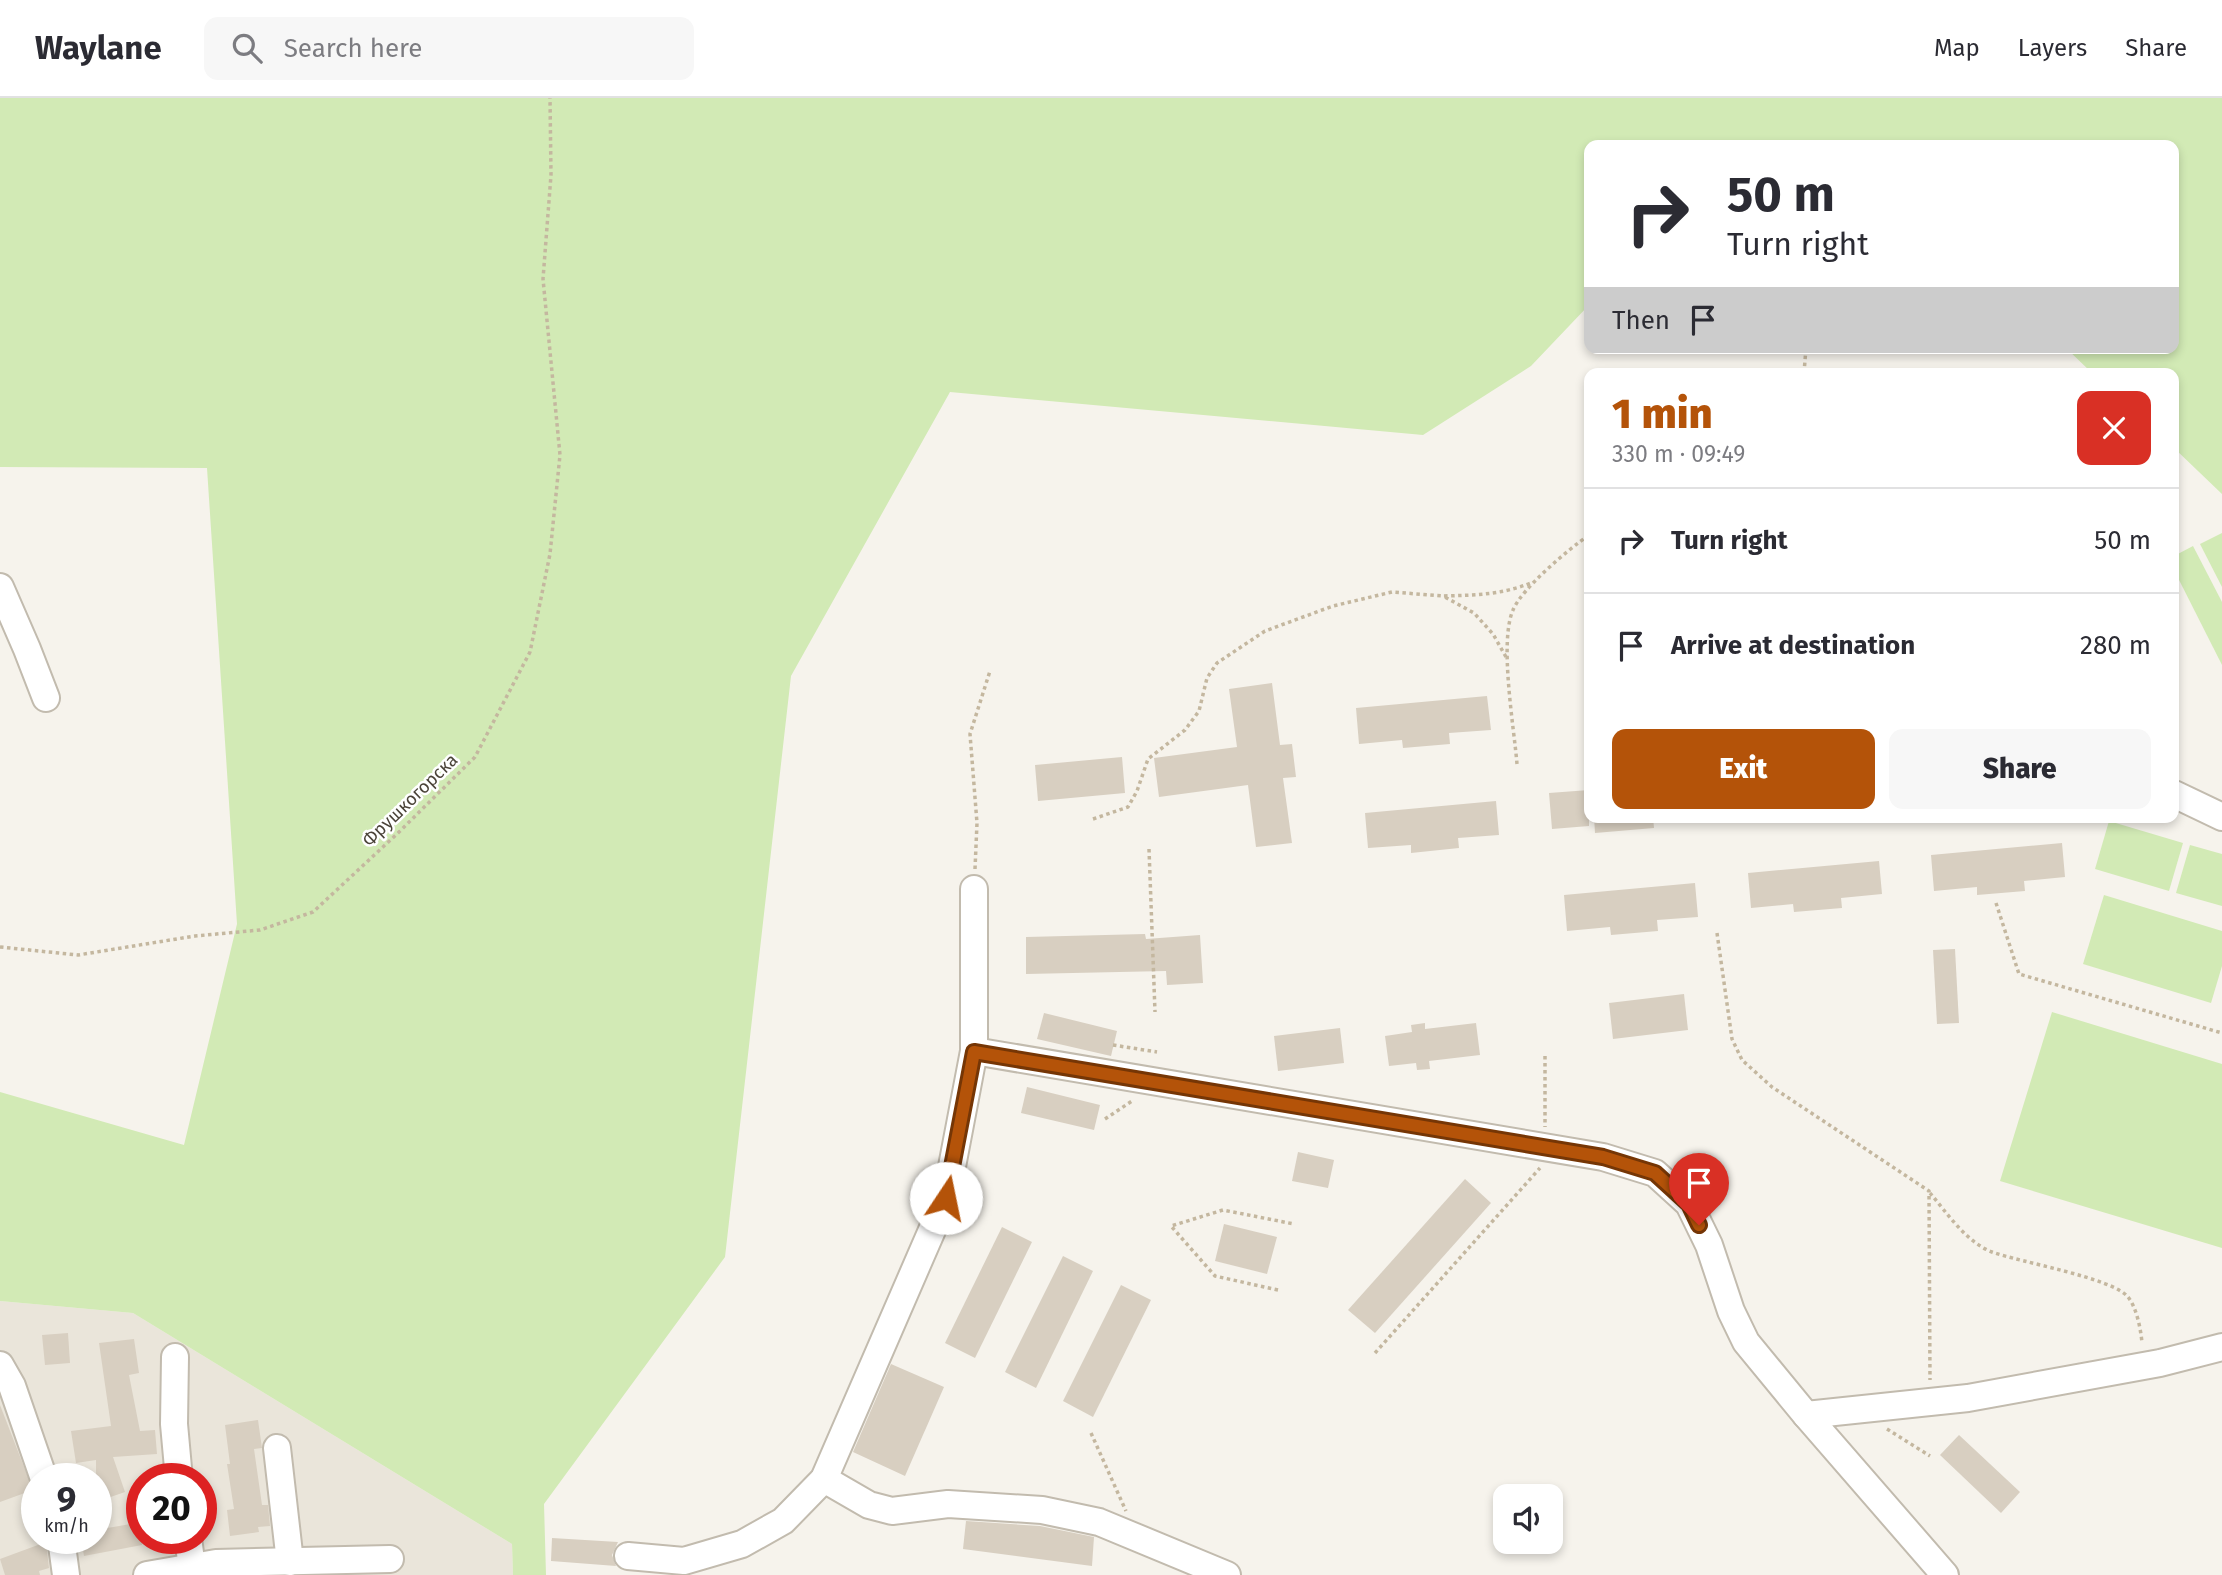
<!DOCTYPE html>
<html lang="en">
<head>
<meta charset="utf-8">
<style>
	body { margin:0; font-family:"Fira Sans",sans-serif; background:#f7f7f7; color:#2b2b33; height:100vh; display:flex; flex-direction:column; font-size:26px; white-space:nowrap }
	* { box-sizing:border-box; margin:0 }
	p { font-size:23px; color:#7c7c81 }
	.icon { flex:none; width:38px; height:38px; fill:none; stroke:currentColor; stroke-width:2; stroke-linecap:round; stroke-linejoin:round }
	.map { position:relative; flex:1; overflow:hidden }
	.side { position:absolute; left:1584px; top:270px; width:595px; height:455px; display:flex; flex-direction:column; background:#fff; border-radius:14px; box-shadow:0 4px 10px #0003 }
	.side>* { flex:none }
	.banner { position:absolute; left:1584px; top:42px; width:595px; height:214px; border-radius:14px; box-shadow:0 4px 10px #0003; background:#fff; color:#2b2b33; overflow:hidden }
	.fabs { position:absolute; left:1493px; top:1386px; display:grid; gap:14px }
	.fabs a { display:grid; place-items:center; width:70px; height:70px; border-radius:14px; background:#fff; box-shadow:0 4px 10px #0003; font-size:35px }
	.speed { position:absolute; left:21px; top:1365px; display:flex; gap:14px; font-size:35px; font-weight:700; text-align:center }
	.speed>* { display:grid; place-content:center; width:91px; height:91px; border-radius:50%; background:#fff; box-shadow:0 4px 10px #0003; line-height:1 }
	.speed small { font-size:18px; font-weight:400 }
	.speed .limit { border:10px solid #d22; background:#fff; color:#111 }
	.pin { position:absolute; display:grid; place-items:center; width:60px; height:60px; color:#fff; margin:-72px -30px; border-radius:50% 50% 50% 0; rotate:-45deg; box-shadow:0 0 7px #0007 }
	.pin .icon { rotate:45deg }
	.me { position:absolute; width:77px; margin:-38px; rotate:11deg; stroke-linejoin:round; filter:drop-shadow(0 0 5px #0008) }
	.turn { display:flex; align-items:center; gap:24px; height:147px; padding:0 28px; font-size:32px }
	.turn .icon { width:91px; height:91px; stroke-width:2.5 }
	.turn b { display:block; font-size:49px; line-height:60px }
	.then { display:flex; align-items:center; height:66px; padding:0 28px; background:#0003; gap:14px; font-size:26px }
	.round { display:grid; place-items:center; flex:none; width:74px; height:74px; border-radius:14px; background:#f7f7f7 }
	.summary { display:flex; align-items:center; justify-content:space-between; height:119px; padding:0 28px }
	h1 { font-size:42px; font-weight:800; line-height:52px; color:#b45309 }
	.button { display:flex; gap:14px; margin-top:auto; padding:14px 28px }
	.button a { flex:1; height:80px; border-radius:14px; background:#b45309; color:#fff; font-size:28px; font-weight:800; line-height:80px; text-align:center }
	.button a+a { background:#f7f7f7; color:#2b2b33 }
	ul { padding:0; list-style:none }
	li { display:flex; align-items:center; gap:21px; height:105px; padding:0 28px; border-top:2px solid #e1e1e2 }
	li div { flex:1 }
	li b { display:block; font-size:26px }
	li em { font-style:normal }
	header { display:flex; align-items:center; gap:42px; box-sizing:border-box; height:98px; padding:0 35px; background:#fff; border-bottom:2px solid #e1e1e2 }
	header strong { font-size:33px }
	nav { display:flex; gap:38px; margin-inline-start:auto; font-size:24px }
	.search { width:490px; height:63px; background:#f7f7f7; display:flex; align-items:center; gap:18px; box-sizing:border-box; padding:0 24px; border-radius:14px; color:#7c7c81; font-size:26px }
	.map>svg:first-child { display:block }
	.residential { fill:#eae5da; fill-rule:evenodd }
	.green { fill:#d2eab5 }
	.building { fill:#d8cfc1 }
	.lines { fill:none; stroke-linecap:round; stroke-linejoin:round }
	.minor-casing { stroke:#c2bbae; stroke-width:30 }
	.path { stroke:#c4b79f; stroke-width:3.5; stroke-dasharray:3.5 3.5; stroke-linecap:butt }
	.minor { stroke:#fff; stroke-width:26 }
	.route-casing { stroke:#753606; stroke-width:18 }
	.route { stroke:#b45309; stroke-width:12 }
	.labels { text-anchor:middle; stroke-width:5; stroke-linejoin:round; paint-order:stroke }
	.street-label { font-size:18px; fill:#4b4439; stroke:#fff }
</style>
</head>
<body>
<header>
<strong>Waylane</strong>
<div class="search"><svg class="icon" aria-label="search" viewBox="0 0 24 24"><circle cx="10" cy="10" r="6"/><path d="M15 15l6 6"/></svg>Search here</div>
<nav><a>Map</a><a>Layers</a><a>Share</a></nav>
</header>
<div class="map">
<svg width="2222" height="1477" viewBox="0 0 2222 1477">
	<rect width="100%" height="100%" fill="#f6f3ec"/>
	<path class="residential" d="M0,1203L133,1215L512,1446L513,1477H0ZM37,1381H96V1440H37ZM142,1381H201V1440H142Z"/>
	<g class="green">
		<polygon points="0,0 2222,0 2222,396 2174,350 2174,275 2092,275 2066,250 2174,250 2174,47 1589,47 1589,207 1531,268 1423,337 950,294 791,578 725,1159 544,1406 546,1477 513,1477 512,1446 133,1215 0,1203 0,994 184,1047 237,826 207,370 0,369"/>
		<polygon points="2222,435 2222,489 2200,446"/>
		<polygon points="2193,448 2222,504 2222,567 2174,472 2174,458"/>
		<polygon points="2109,723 2183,745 2169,793 2095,771"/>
		<polygon points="2190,747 2222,756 2222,808 2176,795"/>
		<polygon points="2104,797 2222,833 2222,868 2211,905 2083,866"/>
		<polygon points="2052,914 2222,966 2222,1150 2000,1083"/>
	</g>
	<g class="building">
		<polygon points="1272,585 1280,647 1292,646 1296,679 1283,680 1292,745 1256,749 1248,687 1159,699 1154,660 1237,649 1229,591"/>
		<polygon points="1487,598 1491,632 1449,635 1450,646 1403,650 1402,642 1359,646 1356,610"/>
		<polygon points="1122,659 1125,695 1038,703 1035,667"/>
		<polygon points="1589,692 1589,728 1552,731 1549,695"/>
		<polygon points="1496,703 1499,737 1458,740 1459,750 1411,755 1411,747 1368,750 1365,715"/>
		<polygon points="1594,719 1653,719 1654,730 1595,735"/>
		<polygon points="2062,745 2065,779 2024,783 2025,793 1977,797 1977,789 1934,793 1931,757"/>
		<polygon points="1879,763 1882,796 1841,800 1842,810 1794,814 1793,806 1751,810 1748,775"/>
		<polygon points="1695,785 1698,819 1657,822 1658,833 1611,837 1610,829 1567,833 1564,797"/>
		<polygon points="1145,836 1146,841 1200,837 1203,885 1167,887 1166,873 1026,876 1026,839"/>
		<polygon points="1955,851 1959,925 1937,926 1933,852"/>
		<polygon points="1684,896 1688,932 1613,941 1609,905"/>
		<polygon points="1044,915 1117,933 1111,958 1037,941"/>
		<polygon points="1425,925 1425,931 1476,925 1480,957 1429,963 1430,971 1417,972 1416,965 1389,968 1385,938 1412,934 1411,927"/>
		<polygon points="1340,930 1344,965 1278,973 1274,938"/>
		<polygon points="1027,989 1100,1007 1094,1032 1021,1015"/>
		<polygon points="1298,1054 1334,1062 1328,1090 1292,1083"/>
		<polygon points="1465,1081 1491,1105 1375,1235 1348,1212"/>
		<polygon points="1224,1126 1277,1139 1267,1176 1215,1163"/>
		<polygon points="1002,1129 1032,1144 975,1260 945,1245"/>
		<polygon points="1063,1158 1093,1173 1036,1290 1005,1274"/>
		<polygon points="1121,1187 1151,1202 1093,1319 1063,1303"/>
		<polygon points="68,1235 70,1265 45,1267 42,1237"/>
		<polygon points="134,1241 139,1275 129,1277 140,1333 155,1332 157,1356 113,1359 125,1394 96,1404 96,1362 76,1365 71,1333 111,1328 99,1245"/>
		<polygon points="891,1266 944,1289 905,1378 853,1354"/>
		<polygon points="0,1307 33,1392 0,1404"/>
		<polygon points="258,1322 262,1350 254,1351 262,1407 268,1407 270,1428 258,1429 259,1434 230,1438 227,1412 234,1411 227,1366 230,1366 225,1327"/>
		<polygon points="1959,1337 2020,1394 2001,1415 1940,1357"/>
		<polygon points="966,1423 1040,1428 1094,1439 1092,1468 963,1451"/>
		<polygon points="142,1424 142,1447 84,1458 81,1440 96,1440 96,1432"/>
		<polygon points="552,1440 618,1444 612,1457 616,1468 551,1463"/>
		<polygon points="46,1444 49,1470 39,1473 40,1477 5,1477 0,1461"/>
	</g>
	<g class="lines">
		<defs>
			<g id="minor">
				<polyline points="0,489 27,551 46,600"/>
				<polyline points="2174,696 2222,719"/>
				<polyline points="974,953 1603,1059 1655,1075 1689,1106 1709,1147 1731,1213 1746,1244 1806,1317"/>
				<polyline points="175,1259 174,1326 179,1381"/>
				<polyline points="0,1267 12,1288 44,1381"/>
				<polyline points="277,1350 290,1464"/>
				<polyline points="824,1381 869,1407 892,1413 948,1406 1042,1412 1099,1424 1227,1477"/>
				<polyline points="61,1440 66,1477"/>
				<polyline points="188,1440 193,1477"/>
				<polyline points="628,1458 684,1463 742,1446 783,1423 824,1381 946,1100 974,953 974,791"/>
				<polyline points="147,1477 216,1465 390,1461"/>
				<polyline points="1945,1477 1806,1317 1968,1300 2160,1265 2222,1249"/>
			</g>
		</defs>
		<use href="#minor" class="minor-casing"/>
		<g class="path">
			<polyline points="1804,275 1806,250"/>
			<path d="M1506,559L1493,536L1474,515L1443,498C1476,497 1502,497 1533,484"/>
			<path d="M1517,666C1514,629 1499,544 1513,512C1522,490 1569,451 1589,437"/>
			<polyline points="1093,721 1128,709 1137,693 1148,661 1185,632 1199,613 1207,580 1217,565 1265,533 1333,508 1392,494 1443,498"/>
			<polyline points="1149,751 1155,914"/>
			<polyline points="975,771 977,725 970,636 990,573"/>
			<polyline points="1996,805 2019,876 2222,935"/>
			<polyline points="1717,835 1732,941 1742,962 1772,989 1929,1093 1930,1282"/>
			<polyline points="0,849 78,857 195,838 260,832 313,814 398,735 475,659 530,554 550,456 560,357 543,181 551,77 550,0"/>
			<polyline points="1113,947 1157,954"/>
			<polyline points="1545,958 1545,1029"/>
			<polyline points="1105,1021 1132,1003"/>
			<path d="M1930,1095C1947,1115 1966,1144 1992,1154C2019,1164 2113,1180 2128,1199C2137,1210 2141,1233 2142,1245"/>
			<polyline points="1278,1192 1215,1178 1171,1128 1223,1112 1294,1126"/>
			<polyline points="1375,1255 1540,1070"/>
			<polyline points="1887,1331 1930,1358"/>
			<polyline points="1091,1335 1126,1413"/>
		</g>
		<use href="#minor" class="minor"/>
	</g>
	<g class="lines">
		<defs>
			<polyline id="route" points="946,1100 974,954 1603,1059 1655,1075 1689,1106 1699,1127"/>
		</defs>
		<use href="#route" class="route-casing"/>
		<use href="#route" class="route"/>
	</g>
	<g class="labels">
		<g class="street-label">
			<text transform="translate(410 702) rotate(-44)" y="6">Фрушкогорска</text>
		</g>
	</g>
</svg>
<div class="fabs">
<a><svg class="icon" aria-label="sound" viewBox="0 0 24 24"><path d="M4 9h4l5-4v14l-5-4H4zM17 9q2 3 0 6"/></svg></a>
</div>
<div class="speed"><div>9<small>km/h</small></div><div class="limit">20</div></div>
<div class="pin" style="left:1699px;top:1127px;background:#d93025"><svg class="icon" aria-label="arrive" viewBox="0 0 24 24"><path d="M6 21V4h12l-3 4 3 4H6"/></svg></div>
<svg class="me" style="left:946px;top:1100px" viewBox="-20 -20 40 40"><circle r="19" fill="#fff"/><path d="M0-13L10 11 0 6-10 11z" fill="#b45309"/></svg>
<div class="banner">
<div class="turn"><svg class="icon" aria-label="right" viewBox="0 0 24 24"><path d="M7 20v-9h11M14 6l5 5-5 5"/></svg><div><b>50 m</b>Turn right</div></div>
<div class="then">Then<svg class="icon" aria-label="arrive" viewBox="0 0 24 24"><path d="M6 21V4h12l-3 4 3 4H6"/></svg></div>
</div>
<section class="side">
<div class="summary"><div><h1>1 min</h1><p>330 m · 09:49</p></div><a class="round" style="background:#d93025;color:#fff"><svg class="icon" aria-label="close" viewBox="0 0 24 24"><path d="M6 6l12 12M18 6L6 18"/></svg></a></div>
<ul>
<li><svg class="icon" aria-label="right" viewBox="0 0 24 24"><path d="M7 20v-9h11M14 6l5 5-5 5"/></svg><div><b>Turn right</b></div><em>50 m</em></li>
<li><svg class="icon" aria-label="arrive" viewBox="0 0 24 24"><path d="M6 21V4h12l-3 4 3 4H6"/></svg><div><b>Arrive at destination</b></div><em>280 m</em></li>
</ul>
<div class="button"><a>Exit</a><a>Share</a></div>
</section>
</div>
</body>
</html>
